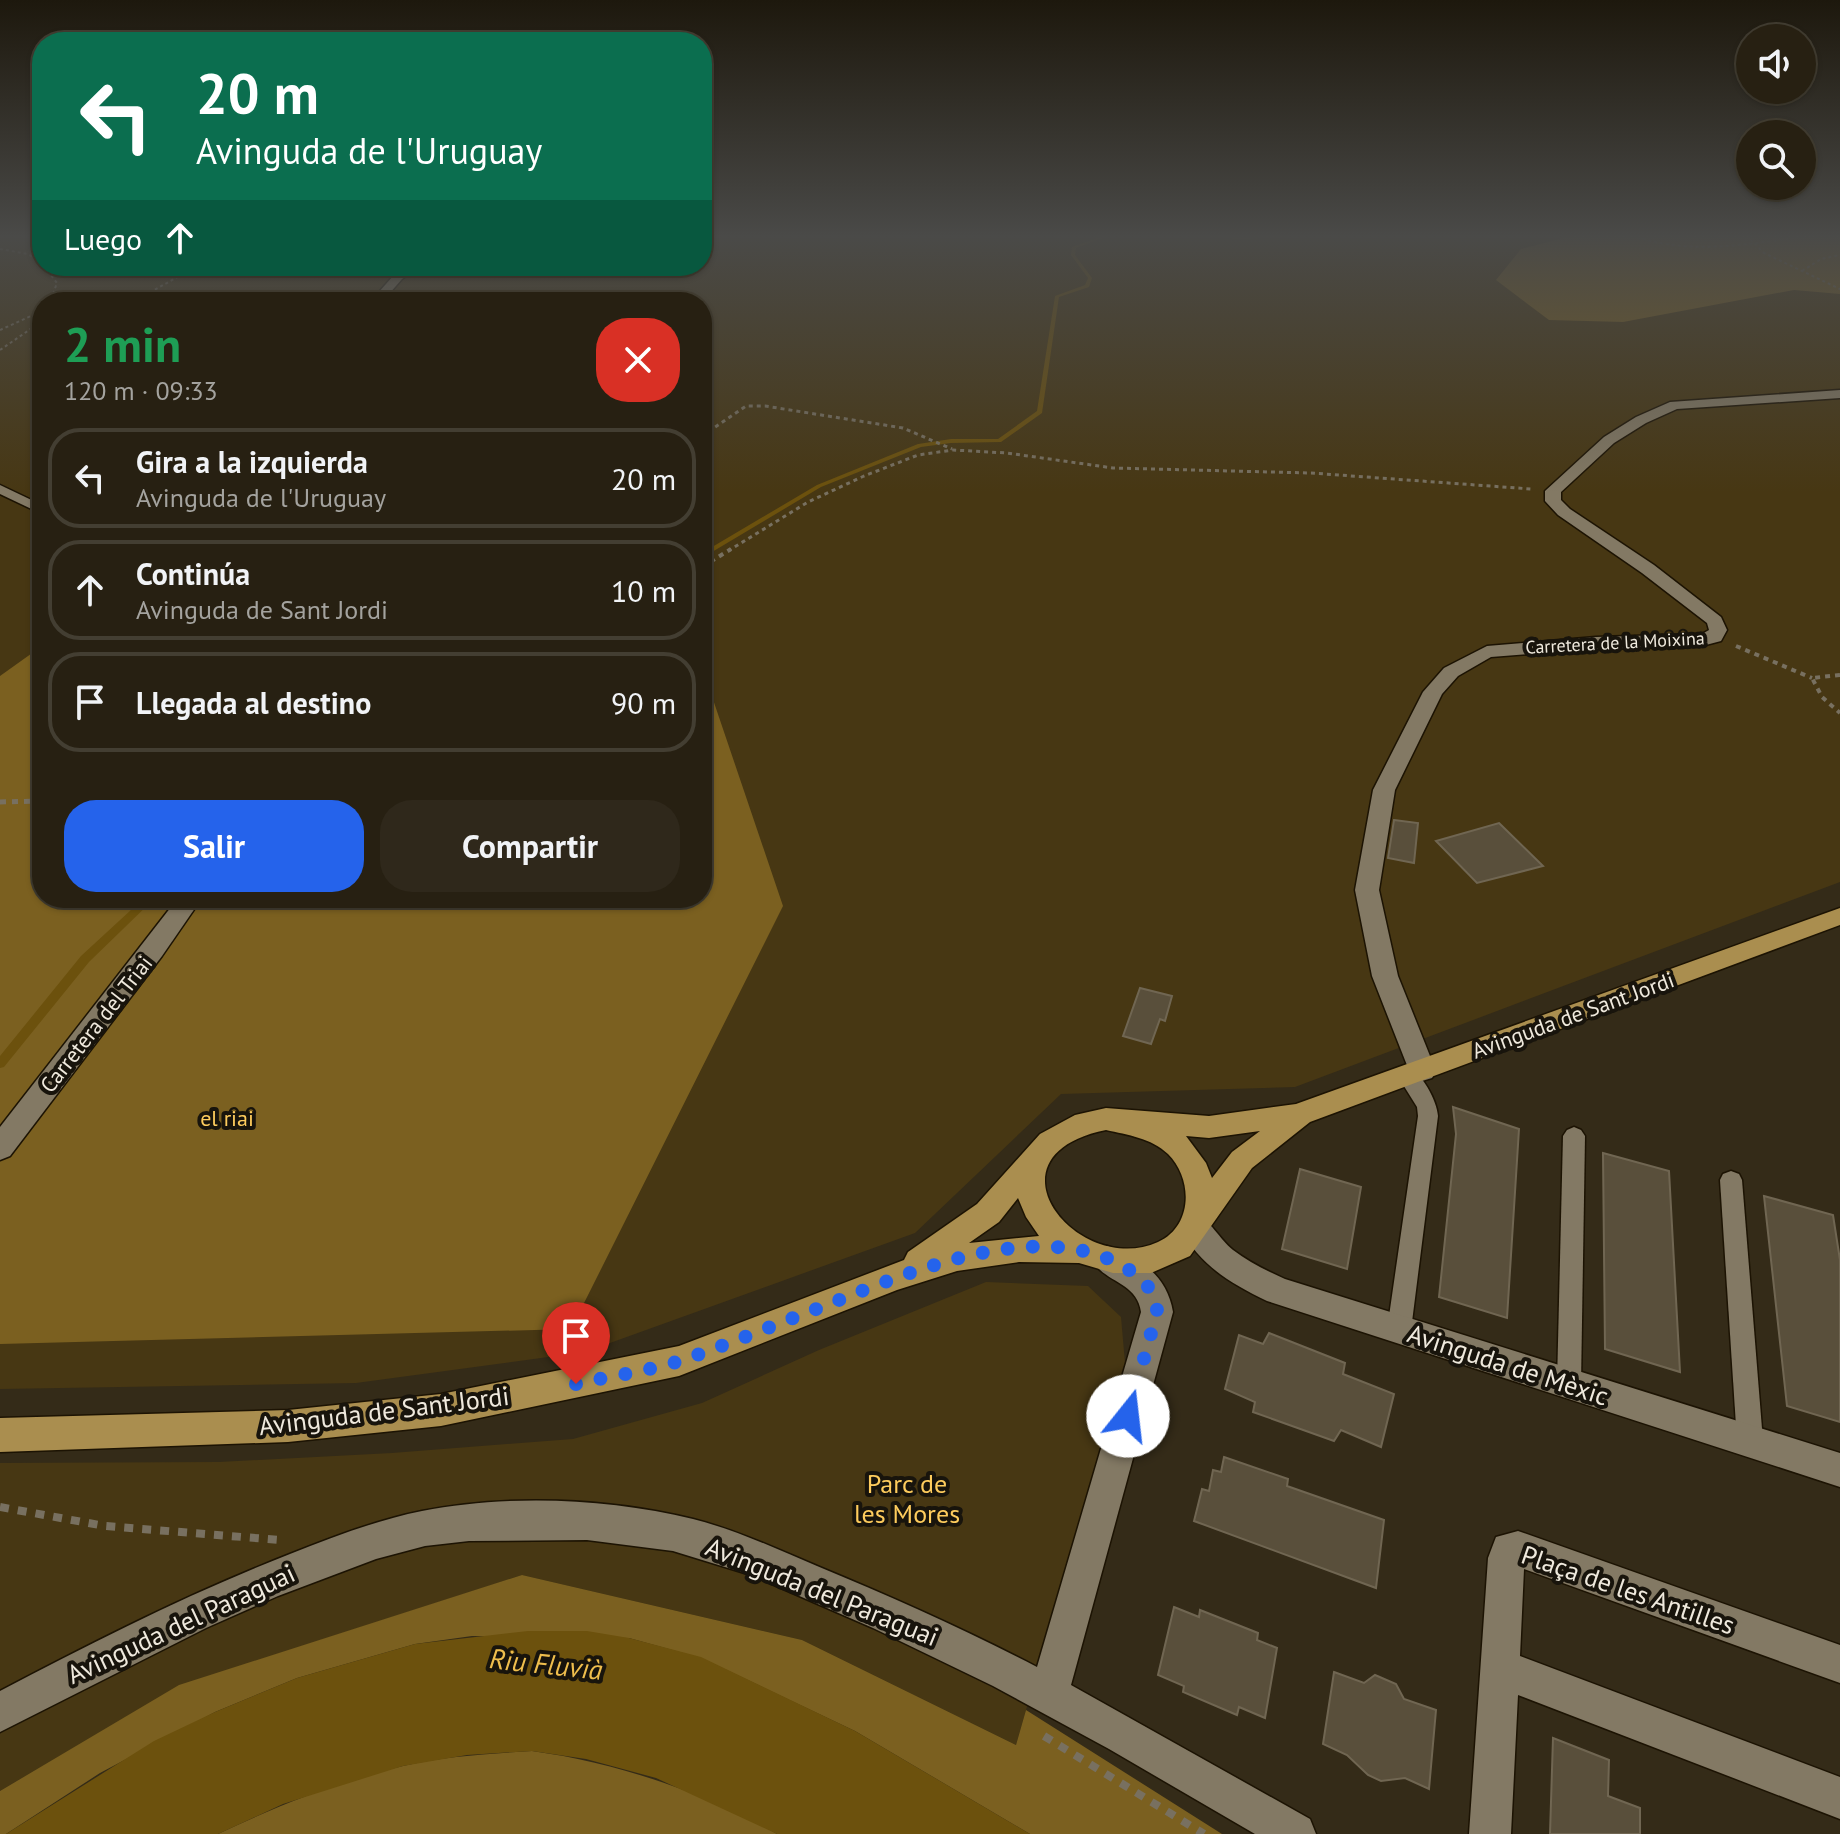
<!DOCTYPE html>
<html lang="es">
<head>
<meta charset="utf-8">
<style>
	body { margin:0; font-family:"PT Sans",sans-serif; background:#2f281b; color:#f1f3f6; height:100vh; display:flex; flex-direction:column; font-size:30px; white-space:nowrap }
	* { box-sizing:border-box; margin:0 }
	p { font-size:26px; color:#a4a39f }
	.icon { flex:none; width:44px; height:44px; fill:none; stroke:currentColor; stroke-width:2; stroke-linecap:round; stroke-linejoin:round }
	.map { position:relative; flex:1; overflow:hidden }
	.drawer { position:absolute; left:32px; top:292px; width:680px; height:616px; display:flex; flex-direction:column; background:#272012; border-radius:32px; box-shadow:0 2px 6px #0004,0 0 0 2px #433e32 }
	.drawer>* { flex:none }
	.banner { position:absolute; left:32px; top:32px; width:680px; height:244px; border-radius:32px; box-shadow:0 2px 6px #0004,0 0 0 2px #433e32; background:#0b6e4f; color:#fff; overflow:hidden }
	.controls { position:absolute; left:1736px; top:24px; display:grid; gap:16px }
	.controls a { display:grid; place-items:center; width:80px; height:80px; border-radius:50%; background:#272012; box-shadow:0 2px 6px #0004,0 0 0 2px #433e32; font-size:40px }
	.pin { position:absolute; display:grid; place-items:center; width:68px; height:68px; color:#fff; margin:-82px -34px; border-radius:50% 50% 50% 0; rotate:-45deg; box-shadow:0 0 8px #0007 }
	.pin .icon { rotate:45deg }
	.me { position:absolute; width:88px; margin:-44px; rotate:16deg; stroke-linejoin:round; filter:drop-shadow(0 0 6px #0008) }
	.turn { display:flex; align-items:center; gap:28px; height:168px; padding:0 32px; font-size:36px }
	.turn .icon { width:104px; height:104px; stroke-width:2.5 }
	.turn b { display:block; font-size:56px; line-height:68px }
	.then { display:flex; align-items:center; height:76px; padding:0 32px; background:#0003; gap:16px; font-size:30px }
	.round { display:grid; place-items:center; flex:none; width:84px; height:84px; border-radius:32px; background:#2f281b }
	.headline { display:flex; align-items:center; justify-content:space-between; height:136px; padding:0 32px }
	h1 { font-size:48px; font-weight:700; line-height:60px; color:#1e9e55 }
	.button { display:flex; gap:16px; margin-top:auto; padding:16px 32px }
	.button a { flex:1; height:92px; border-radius:32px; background:#2563eb; color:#fff; font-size:32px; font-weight:700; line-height:92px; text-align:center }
	.button a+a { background:#2f281b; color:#f1f3f6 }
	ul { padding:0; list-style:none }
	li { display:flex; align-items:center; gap:24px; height:100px; margin:0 16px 12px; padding:0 16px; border:4px solid #433e32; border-radius:32px }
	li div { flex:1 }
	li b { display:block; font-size:30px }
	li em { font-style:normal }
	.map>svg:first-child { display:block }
	.green { fill:#473713; fill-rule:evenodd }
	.forest { fill:#7b6020 }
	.water { fill:#6c510d }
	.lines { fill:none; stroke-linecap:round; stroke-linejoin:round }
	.stream { fill:#6c510d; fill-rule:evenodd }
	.building { fill:#594f3b; stroke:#706652; stroke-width:2 }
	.lane-casing { stroke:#1c1303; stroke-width:3 }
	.street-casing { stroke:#1c1303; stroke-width:3 }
	.primary-casing { stroke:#1c1303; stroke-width:3 }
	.path-far4 { stroke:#787060; stroke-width:2; stroke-dasharray:3 3; stroke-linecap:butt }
	.path-far3 { stroke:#787060; stroke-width:3; stroke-dasharray:4 4; stroke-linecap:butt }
	.path-far2 { stroke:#787060; stroke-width:4; stroke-dasharray:5 5; stroke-linecap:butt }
	.path-far1 { stroke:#787060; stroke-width:5; stroke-dasharray:6 6; stroke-linecap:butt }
	.path { stroke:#787060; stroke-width:8; stroke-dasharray:9 9; stroke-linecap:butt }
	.lane { fill:#837964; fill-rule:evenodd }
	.street { fill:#837964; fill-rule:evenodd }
	.primary { fill:#aa8e4f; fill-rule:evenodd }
	.route { stroke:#2563eb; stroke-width:14; stroke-dasharray:0 25.2 }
	.labels { text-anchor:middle; stroke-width:8; stroke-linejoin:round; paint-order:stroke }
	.far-street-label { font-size:18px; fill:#efe9dd; stroke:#18140c }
	.street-label { font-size:22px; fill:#efe9dd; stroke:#18140c }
	.park-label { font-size:22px; fill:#fecc5d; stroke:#18140c }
	.near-street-label { font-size:26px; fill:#efe9dd; stroke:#18140c }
	.near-park-label { font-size:26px; fill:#fecc5d; stroke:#18140c }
	.near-water-label { font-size:28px; font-style:italic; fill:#efbe4d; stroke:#18140c }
</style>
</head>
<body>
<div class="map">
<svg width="1840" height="1834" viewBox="0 0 1840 1834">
	<rect width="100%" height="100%" fill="#342b18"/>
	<g class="green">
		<path d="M0,235H42V266H702V235H1840V882L1295,1087L1061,1094L915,1233L585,1352L356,1383L0,1389ZM42,302H702V898H42Z"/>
		<polygon points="986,1282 1088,1286 1121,1317 1125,1363 1016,1745 802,1640 522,1575 179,1686 0,1791 0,1463 219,1462 392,1453 573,1439 702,1403 819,1350"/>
	</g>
	<g class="forest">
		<polygon points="1575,235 1840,235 1840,294 1794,290 1623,322 1549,320 1496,280 1521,249"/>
		<polygon points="42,646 42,898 702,898 702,667 783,906 571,1329 0,1344 0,676"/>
		<polygon points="522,1575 802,1640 1016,1745 1026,1710 1222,1834 1030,1834 855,1731 701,1658 629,1638 472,1636 415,1644 297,1678 215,1712 100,1773 6,1834 0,1834 0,1791 179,1685"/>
		<path d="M532,1751C618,1763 701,1791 777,1834H218C277,1806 339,1781 403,1766C445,1756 489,1754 532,1751Z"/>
	</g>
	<polygon class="water" points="528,1631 587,1631 629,1638 701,1657 855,1731 1030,1834 777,1834 656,1778 586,1759 532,1751 467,1755 403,1766 283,1804 218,1834 6,1834 154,1741 215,1712 297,1678 415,1644"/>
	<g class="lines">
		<g class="stream">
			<polygon points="1105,235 1111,235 1076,248 1075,255 1092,278 1089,287 1059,297 1042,413 1001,442 951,443 921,447 821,487 702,558 702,553 817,485 918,444 951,439 998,439 1037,411 1055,296 1085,285 1088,278 1071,255 1072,247"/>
			<polygon points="1178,235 1243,237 1308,235 1243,239"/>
			<polygon points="144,898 155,898 89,962 4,1067 0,1068 0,1056 81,956"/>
		</g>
	</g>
	<g class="building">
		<polygon points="1394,820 1418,823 1414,863 1388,858"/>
		<polygon points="1499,823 1543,866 1477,883 1436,841"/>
		<polygon points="1140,988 1172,996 1165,1021 1160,1019 1151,1044 1123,1036"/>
		<polygon points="1453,1107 1519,1129 1507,1318 1439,1297 1456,1134"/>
		<polygon points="1603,1153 1669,1171 1680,1372 1605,1349"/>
		<polygon points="1300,1169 1361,1187 1347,1269 1282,1249"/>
		<polygon points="1764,1196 1833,1215 1840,1260 1840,1422 1787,1406"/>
		<polygon points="1269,1333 1345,1363 1343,1374 1394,1394 1381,1447 1341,1430 1334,1441 1253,1412 1255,1402 1225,1389 1239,1335 1263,1344"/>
		<polygon points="1224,1457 1288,1479 1287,1486 1384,1520 1376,1588 1194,1521 1202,1489 1209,1491 1213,1470 1221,1472"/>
		<polygon points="1174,1607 1199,1617 1200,1610 1258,1633 1257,1640 1277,1648 1265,1718 1239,1707 1237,1715 1183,1692 1184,1686 1158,1675"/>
		<polygon points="1334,1672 1364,1683 1375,1675 1396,1684 1404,1699 1436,1710 1429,1789 1405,1778 1381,1781 1368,1775 1347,1755 1323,1744"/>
		<polygon points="1553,1738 1609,1760 1608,1796 1640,1808 1640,1834 1550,1834"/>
	</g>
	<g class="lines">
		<defs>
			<g id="lane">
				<polygon points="0,485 42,505 42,514 0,494"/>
				<path d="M1407,1067C1422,1072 1437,1101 1438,1116L1411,1330L1408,1338L1399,1341L1390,1338L1387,1330L1418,1116L1417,1107L1397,1075L1400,1069Z"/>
				<polygon points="1574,1127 1581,1130 1585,1136 1581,1384 1578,1392 1569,1396 1560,1392 1557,1384 1563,1136 1567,1130"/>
				<polygon points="1731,1171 1739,1174 1742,1180 1763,1441 1759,1450 1750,1454 1741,1450 1737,1441 1720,1180 1723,1174"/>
			</g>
			<g id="street">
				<polygon points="407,266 420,266 402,279 382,302 370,302 394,275"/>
				<polygon points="1840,390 1840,398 1677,409 1646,423 1614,443 1561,492 1561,500 1570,509 1654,565 1721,617 1727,630 1721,641 1702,646 1596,649 1491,657 1458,676 1442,694 1395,790 1379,890 1398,976 1436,1071 1432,1078 1422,1081 1412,1078 1372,976 1355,890 1373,790 1423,692 1444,668 1487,646 1596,637 1702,634 1709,630 1707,623 1642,573 1558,515 1545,501 1545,491 1604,437 1636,417 1670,402"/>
				<polygon points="178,898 202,898 162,956 10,1156 0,1160 0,1127"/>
				<path d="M1195,1214C1211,1220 1219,1239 1233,1250C1249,1262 1267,1271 1285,1279L1840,1453V1487L1267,1301C1230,1283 1199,1265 1180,1227L1184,1218Z"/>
				<path d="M1107,1246C1140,1258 1167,1275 1173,1312L1071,1685L1310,1819L1316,1834H1255L1109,1749L993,1686L873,1628L751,1575L673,1551L587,1540L469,1541L425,1546L376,1559L278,1596L206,1628L0,1732V1691C95,1641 190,1593 290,1554C333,1537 377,1520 422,1511C508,1494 608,1498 693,1519C736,1530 777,1549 817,1566C892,1597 966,1630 1037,1667L1141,1312C1137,1281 1103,1283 1092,1259L1096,1250Z"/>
				<polygon points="1518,1531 1840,1645 1840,1683 1524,1569 1520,1656 1840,1777 1840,1819 1518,1695 1511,1834 1469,1834 1488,1558 1496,1537"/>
			</g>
			<path id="primary" d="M1840,908V925L1310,1122L1252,1168L1190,1256L1151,1273H1113L1079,1263L1019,1262L957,1271L897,1290L679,1376L441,1426L288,1442L0,1452V1418L288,1410L441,1394L679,1346L904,1260L908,1252L977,1204L1040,1134L1075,1115L1106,1108L1209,1116L1296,1104ZM1106,1130C1128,1135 1151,1138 1168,1154C1194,1180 1192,1227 1158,1242C1079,1278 978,1156 1106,1130ZM1260,1131L1232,1152L1212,1178L1206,1163L1186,1136L1209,1138ZM1018,1198L1026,1217L1039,1236L969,1243L999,1222Z"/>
		</defs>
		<use href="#lane" class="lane-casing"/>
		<use href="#street" class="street-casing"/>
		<use href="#primary" class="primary-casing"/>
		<g class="path-far4">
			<path d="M1631,235C1690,257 1753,243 1814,235"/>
			<polyline points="1746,235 1764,253 1840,289"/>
			<polyline points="1618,237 1633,235"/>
			<polyline points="0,249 28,254 42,263"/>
			<polyline points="44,266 57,283 50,302"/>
			<polyline points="1802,271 1821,259 1840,255"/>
			<polyline points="115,302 149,293 197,266"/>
			<polyline points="0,330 42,311"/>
			<polyline points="0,350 35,326 42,317"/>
		</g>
		<g class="path-far3">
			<polyline points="702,436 746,406 765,406 903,428 952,449"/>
			<polyline points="728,551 808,502 864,476 918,455 953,450 1007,453 1113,468 1311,473 1531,489"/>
		</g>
		<g class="path-far2">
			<polyline points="702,567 731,549"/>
			<polyline points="38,629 42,627"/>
			<polyline points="1736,646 1812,678"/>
			<polyline points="1840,675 1812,678 1822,697 1840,713"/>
			<polyline points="33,700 42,725"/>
		</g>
		<polyline class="path-far1" points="0,802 42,801"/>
		<g class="path">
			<polyline points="0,1507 105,1526 280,1540"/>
			<polyline points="1044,1736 1204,1834"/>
		</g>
		<use href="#lane" class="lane"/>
		<use href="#street" class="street"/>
		<use href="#primary" class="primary"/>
	</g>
	<linearGradient id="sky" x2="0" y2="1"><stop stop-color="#1d180d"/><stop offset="0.48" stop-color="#4a4a48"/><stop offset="1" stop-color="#4a4a48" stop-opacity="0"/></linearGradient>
	<rect width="1840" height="492" fill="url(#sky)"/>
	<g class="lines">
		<path class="route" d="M576,1384C611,1376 649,1371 683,1360C729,1344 774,1325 819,1308C905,1274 1034,1216 1123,1266C1141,1277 1157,1291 1157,1312L1128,1416"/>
	</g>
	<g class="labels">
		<g class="far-street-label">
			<text transform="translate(1615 643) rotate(-3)" y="6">Carretera de la Moixina</text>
		</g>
		<g class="street-label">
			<text transform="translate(1573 1015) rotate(-20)" y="8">Avinguda de Sant Jordi</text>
			<text transform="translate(96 1024) rotate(-52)" y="8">Carretera del Triai</text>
		</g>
		<g class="park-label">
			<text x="227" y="1126">el riai</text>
		</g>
		<g class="near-street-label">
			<text transform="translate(1508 1365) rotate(18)" y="9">Avinguda de Mèxic</text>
			<text transform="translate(384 1411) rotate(-7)" y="9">Avinguda de Sant Jordi</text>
			<text transform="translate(1628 1590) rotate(19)" y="9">Plaça de les Antilles</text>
			<text transform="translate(822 1592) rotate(22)" y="9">Avinguda del Paraguai</text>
			<text transform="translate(181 1624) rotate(-25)" y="9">Avinguda del Paraguai</text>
		</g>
		<g class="near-park-label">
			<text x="907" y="1493">Parc de<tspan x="907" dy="30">les Mores</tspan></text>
		</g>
		<g class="near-water-label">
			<text transform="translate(546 1664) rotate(6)" y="10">Riu Fluvià</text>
		</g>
	</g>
</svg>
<div class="controls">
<a><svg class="icon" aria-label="sound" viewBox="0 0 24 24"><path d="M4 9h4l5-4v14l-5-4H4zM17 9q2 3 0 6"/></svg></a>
<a><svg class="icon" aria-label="search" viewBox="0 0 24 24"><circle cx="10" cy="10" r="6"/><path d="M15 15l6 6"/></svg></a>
</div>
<div class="pin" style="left:576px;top:1384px;background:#d93025"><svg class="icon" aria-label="arrive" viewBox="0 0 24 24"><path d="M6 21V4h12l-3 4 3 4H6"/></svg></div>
<svg class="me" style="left:1128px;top:1416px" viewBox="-20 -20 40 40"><circle r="19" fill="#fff"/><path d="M0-13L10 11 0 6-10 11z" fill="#2563eb"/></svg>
<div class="banner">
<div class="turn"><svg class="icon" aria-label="left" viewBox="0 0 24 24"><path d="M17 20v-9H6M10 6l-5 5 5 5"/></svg><div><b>20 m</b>Avinguda de l'Uruguay</div></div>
<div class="then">Luego<svg class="icon" aria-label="ahead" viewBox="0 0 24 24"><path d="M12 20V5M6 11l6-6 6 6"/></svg></div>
</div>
<section class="drawer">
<div class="headline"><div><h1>2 min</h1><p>120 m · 09:33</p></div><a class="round" style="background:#d93025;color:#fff"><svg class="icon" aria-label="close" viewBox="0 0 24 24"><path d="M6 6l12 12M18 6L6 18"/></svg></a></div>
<ul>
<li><svg class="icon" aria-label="left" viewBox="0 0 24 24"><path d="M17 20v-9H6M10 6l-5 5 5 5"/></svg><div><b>Gira a la izquierda</b><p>Avinguda de l'Uruguay</p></div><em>20 m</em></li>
<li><svg class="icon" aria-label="ahead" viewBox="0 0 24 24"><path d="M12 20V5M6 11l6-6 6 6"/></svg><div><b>Continúa</b><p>Avinguda de Sant Jordi</p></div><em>10 m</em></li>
<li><svg class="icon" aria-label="arrive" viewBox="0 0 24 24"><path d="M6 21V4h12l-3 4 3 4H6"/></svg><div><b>Llegada al destino</b></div><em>90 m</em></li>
</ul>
<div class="button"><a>Salir</a><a>Compartir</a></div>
</section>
</div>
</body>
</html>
